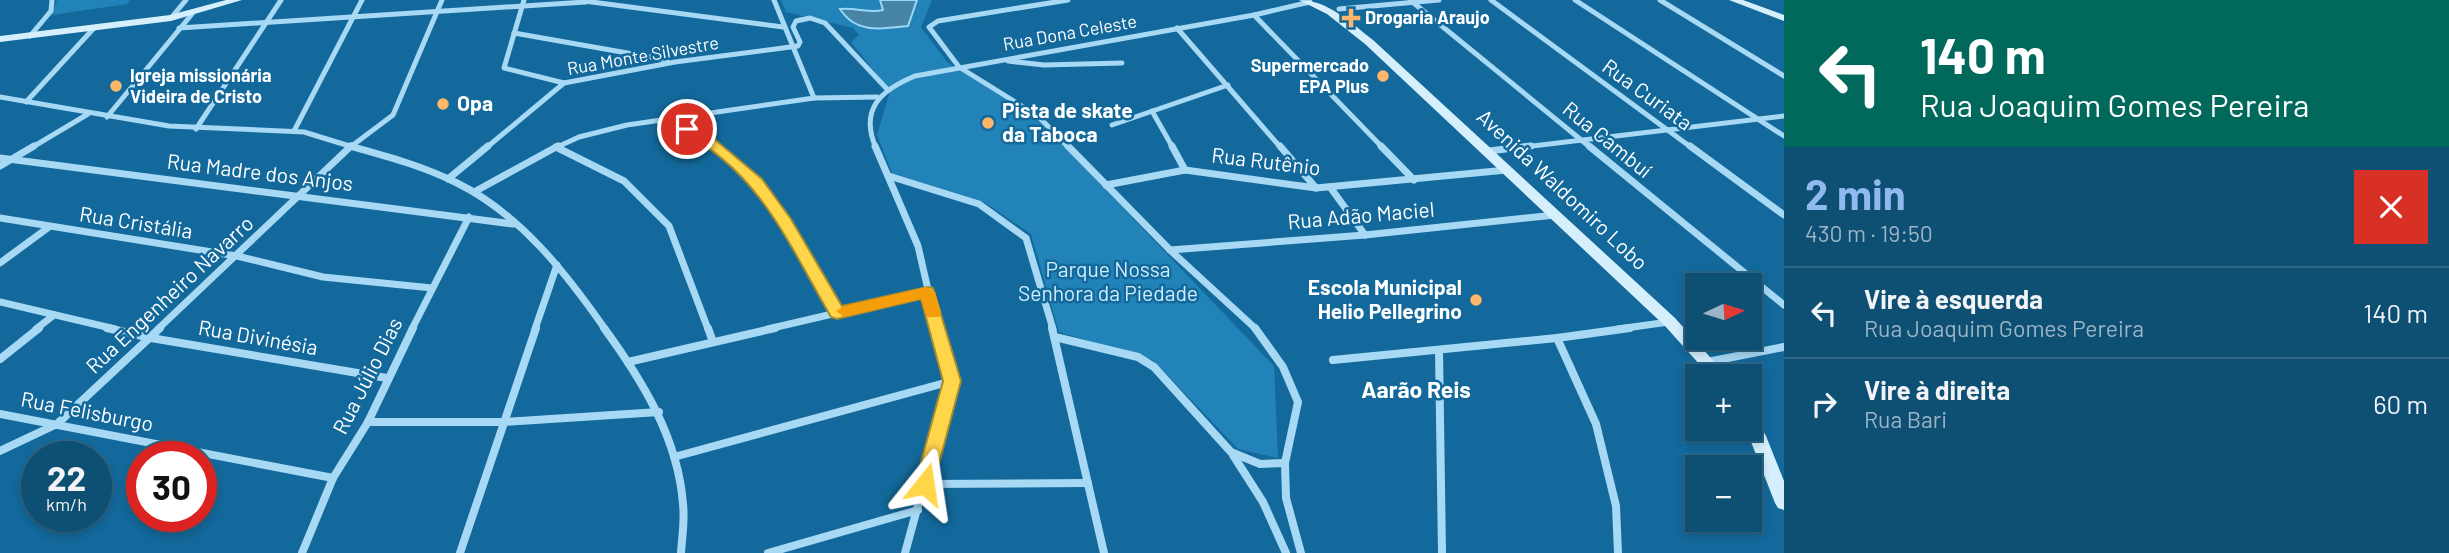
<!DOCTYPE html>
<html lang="pt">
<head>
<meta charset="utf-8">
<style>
	body { margin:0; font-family:Barlow,sans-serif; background:#175679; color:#f1f3f6; height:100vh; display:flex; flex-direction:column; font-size:26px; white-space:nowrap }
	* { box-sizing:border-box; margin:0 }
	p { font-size:23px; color:#9bb5c5 }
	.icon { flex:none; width:38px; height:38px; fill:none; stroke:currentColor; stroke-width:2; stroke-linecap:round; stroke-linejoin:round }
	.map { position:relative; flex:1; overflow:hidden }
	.sheet { display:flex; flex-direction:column; background:#0e4f74; width:665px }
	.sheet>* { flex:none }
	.hud { background:#00695c; color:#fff; overflow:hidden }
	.needle { width:46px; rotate:86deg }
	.fabs { position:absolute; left:1685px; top:273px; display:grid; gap:14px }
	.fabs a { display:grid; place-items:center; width:77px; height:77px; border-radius:0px; background:#0e4f74; box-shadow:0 4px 10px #0003,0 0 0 2px #2e6686; font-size:35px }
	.speed { position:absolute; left:21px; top:441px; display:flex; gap:14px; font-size:35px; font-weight:700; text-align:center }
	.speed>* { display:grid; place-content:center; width:91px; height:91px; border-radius:50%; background:#0e4f74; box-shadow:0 4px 10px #0003,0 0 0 2px #2e6686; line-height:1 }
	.speed small { font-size:18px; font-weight:400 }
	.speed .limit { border:10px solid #d22; background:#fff; color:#111 }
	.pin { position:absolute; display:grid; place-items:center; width:60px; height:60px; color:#fff; margin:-30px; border:4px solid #fff; border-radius:50%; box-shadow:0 2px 7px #0007 }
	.me { position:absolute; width:77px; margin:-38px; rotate:15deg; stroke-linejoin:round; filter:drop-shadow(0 0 5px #0008) }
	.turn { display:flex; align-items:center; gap:24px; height:147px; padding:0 21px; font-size:32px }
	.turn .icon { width:91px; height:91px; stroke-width:2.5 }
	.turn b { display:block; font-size:49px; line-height:60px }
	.round { display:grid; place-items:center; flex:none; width:74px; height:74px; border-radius:0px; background:#175679 }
	.headline { display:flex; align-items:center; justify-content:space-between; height:119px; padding:0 21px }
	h1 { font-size:42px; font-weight:700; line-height:52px; color:#90b9f0 }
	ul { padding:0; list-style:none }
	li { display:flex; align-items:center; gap:21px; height:91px; padding:0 21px; border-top:2px solid #2e6686 }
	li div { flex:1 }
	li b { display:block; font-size:26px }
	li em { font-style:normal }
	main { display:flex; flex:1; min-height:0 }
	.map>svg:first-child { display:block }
	.green { fill:#2283b8 }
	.water { fill:#4784a6; stroke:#99d7f7; stroke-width:2 }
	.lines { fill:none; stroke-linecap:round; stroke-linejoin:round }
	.street-far2 { stroke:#a7d9f4; stroke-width:5 }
	.street-far1 { stroke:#a7d9f4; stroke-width:7 }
	.street { stroke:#a7d9f4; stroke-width:8 }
	.secondary { fill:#d6effd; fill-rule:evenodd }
	.route { fill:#ffd54a; stroke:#a68a30; stroke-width:2 }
	.slow { fill:#f59e0b }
	.poi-dot { fill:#ffb669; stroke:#13699b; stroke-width:2.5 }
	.labels { text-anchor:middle; stroke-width:5; stroke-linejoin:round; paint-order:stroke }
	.far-poi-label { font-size:18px; font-weight:bold; fill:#fff; stroke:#13699b; text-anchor:start }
	.far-street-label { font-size:18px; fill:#fff; stroke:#13699b }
	.street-label { font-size:21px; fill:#fff; stroke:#13699b }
	.poi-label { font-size:21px; font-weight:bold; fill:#fff; stroke:#13699b; text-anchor:start }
	.park-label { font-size:21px; fill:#cfedfd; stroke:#13699b }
	.neighbourhood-label { font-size:23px; font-weight:bold; fill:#fff; stroke:#13699b }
</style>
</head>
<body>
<main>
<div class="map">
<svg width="1784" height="553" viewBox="0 0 1784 553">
	<rect width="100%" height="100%" fill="#13699b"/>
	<g class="green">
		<polygon points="57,0 130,0 127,4 52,15"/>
		<polygon points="781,0 932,0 921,27 947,62 1036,117 1274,366 1278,458 1238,449 1153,360 1059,332 1031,234 984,202 892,173 877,135 890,91 851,42 859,35 853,28 786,12"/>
	</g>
	<path class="water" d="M880,0H917L908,26C882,29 856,34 840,9C855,7 870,14 883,10Z"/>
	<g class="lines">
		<g class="street-far2">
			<polyline points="524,0 504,68 564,83"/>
			<polyline points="774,0 814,98"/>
			<polyline points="1068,0 938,21 929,27 959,67 1038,116 1069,148"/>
			<polyline points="1410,0 1591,148"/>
			<polyline points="1491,0 1692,148"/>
			<polyline points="1575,0 1784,136"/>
			<polyline points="1660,0 1784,76"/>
			<polyline points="584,1 783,27"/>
			<polyline points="1339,9 1439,0"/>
			<polyline points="1254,15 1383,148"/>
			<polyline points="171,18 186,0"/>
			<polyline points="179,28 586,2"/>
			<polyline points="1177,28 1281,148"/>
			<polyline points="514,33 667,60"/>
			<polyline points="30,36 51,11 52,0"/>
			<polyline points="1008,61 1044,65 1122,63"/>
			<polyline points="0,97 169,126 304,132 356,148"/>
			<polyline points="26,102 94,28"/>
			<polyline points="1152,111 1173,148"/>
			<polyline points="107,117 192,14"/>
			<polyline points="666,119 699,135 718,148"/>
			<polyline points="1112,125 1228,85"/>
			<polyline points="196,129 281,0"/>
			<polyline points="294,131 362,0"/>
			<polyline points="31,148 88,114"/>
			<polyline points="349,148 393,115 442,0"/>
			<polyline points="486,148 564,83 675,62 798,46 800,42 793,27 796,21 810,18 825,23 886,88"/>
			<polyline points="555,148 579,137 627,125 814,98 877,97"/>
			<path d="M876,148C859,109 881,90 915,76L1254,15L1310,2"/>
			<polyline points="1516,148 1784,116"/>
		</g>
		<g class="street-far1">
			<path d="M350,146C386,156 423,166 457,183C520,214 566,273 605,329"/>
			<path d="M715,146C771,190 803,252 837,313"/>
			<polyline points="875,146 918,246 937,329"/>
			<polyline points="1068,146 1170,250 1256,329"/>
			<polyline points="1172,146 1185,170"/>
			<polyline points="1280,146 1316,188"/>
			<polyline points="1381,146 1414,180"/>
			<polyline points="1589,146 1784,305"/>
			<polyline points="1690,146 1784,215"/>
			<polyline points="556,147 624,181 669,226 708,329"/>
			<polyline points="1489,151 1531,146"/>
			<polyline points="0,158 513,224"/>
			<polyline points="0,166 34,146"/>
			<polyline points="889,176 979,204 1026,238 1053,329"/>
			<polyline points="448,179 488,146"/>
			<polyline points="1106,185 1185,170 1316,188 1507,170"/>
			<polyline points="1330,187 1365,235"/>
			<polyline points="474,192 558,146"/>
			<polyline points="0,218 237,256 323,277 432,288"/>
			<polyline points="1170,250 1365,235 1555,215"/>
			<polyline points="0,263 49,227"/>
			<polyline points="0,302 115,329"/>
			<polyline points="36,329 54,315"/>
			<polyline points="158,329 351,146"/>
			<polyline points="412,329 469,217"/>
			<polyline points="535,329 557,265"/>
			<polyline points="768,329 927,292"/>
			<polyline points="1618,329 1669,322"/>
		</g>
		<g class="street">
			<polyline points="107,328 151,338 387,378"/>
			<path d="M604,328C642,380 678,438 683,504C685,520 682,537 681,553"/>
			<polyline points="708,328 713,342"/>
			<polyline points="1052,328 1104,553"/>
			<polyline points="1255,328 1283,367 1298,402 1285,463 1286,498 1301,553"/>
			<polyline points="1055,337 1138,357 1154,367 1231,452 1260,464 1285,463"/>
			<polyline points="1557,338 1596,424 1616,506 1618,553"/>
			<polyline points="1439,350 1442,553"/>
			<polyline points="0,359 39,328"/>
			<polyline points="1333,360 1557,338 1630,328"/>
			<polyline points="628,362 775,328"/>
			<polyline points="1707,362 1784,347"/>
			<polyline points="0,414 333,478"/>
			<polyline points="368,422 504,422 659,412"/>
			<polyline points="0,451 57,424 160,328"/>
			<polyline points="1233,455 1263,502 1286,553"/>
			<polyline points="674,457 952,381"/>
			<polyline points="925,484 1088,483"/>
			<polyline points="302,553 333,478 368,422 413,328"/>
			<polyline points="460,553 536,328"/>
			<polyline points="768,553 918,510"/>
			<polyline points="905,553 952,381 937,328"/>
		</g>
		<g class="secondary">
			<polygon points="226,0 242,0 171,21 0,42 0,36 170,15"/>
			<path d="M1299,0C1328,0 1351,23 1373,40L1675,318L1727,376H1710L1665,326L1365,44L1327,14Z"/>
			<polygon points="1729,0 1743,0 1784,15 1784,21"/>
			<polygon points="1750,416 1756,418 1766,436 1784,481 1784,510 1778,508 1775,503 1746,429 1750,429"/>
		</g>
	</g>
	<path class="route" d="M687,125L712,137L762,179L791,219L842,306L927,287L933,288L961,381L932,490L925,492L918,490L915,484L943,381L921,299L837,319L831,317C789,245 760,172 682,132V126Z"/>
	<polygon class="slow" points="927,287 935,292 941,313 939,317 927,317 921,299 844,317 836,311 844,306"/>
	<g class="poi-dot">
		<path d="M1347.5 7.5h7v7h7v7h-7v7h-7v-7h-7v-7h7z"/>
		<circle cx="1383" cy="76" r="7"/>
		<circle cx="116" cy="86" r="7"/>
		<circle cx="443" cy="104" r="7"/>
		<circle cx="988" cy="123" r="7"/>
		<circle cx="1476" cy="300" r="7"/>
	</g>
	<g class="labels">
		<g class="far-poi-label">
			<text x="1365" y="24">Drogaria Araujo</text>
			<text x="1369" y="72" text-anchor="end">Supermercado<tspan x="1369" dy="21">EPA Plus</tspan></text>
			<text x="130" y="82">Igreja missionária<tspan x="130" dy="21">Videira de Cristo</tspan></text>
		</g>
		<g class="far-street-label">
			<text transform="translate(1070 33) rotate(-10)" y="6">Rua Dona Celeste</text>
			<text transform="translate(643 56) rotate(-10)" y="6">Rua Monte Silvestre</text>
		</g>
		<g class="street-label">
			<text transform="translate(1647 95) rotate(36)" y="7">Rua Curiata</text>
			<text transform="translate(1607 140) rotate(39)" y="7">Rua Cambuí</text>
			<text transform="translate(1266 162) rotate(7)" y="7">Rua Rutênio</text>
			<text transform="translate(260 173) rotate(7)" y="7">Rua Madre dos Anjos</text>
			<text transform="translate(1562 190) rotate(43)" y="7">Avenida Waldomiro Lobo</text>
			<text transform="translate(1361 216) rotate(-5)" y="7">Rua Adão Maciel</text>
			<text transform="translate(136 223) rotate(9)" y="7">Rua Cristália</text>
			<text transform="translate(170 295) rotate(-43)" y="7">Rua Engenheiro Navarro</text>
			<text transform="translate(258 338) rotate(10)" y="7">Rua Divinésia</text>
			<text transform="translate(368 376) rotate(-63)" y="7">Rua Júlio Dias</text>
			<text transform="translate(87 412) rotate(11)" y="7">Rua Felisburgo</text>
		</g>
		<g class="poi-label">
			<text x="457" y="111">Opa</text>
			<text x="1002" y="118">Pista de skate<tspan x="1002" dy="24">da Taboca</tspan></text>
			<text x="1462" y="295" text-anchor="end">Escola Municipal<tspan x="1462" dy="24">Helio Pellegrino</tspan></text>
		</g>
		<g class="park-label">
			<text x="1108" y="277">Parque Nossa<tspan x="1108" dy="24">Senhora da Piedade</tspan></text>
		</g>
		<g class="neighbourhood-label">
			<text x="1416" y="398">Aarão Reis</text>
		</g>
	</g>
</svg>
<div class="fabs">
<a><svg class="needle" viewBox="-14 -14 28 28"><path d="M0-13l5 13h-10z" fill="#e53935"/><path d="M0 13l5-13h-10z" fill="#9bb5c5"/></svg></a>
<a>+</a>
<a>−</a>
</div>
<div class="speed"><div>22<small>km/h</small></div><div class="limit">30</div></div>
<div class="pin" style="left:687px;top:129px;background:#d93025"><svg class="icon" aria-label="arrive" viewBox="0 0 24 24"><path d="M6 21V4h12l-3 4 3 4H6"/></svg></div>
<svg class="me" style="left:925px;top:484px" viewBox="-20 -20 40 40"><path d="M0-17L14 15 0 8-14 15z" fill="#ffd54a" stroke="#fff" stroke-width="4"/></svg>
</div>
<section class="sheet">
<div class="hud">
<div class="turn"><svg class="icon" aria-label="left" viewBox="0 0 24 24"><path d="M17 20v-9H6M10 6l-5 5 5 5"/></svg><div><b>140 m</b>Rua Joaquim Gomes Pereira</div></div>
</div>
<div class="headline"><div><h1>2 min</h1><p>430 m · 19:50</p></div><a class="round" style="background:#d93025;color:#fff"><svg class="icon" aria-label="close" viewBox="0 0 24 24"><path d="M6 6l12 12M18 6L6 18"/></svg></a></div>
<ul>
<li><svg class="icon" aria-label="left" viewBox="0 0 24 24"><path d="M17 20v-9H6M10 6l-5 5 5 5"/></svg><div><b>Vire à esquerda</b><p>Rua Joaquim Gomes Pereira</p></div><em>140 m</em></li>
<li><svg class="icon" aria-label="right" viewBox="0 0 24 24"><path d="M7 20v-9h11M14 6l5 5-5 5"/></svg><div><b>Vire à direita</b><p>Rua Bari</p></div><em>60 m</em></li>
</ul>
</section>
</main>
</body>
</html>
